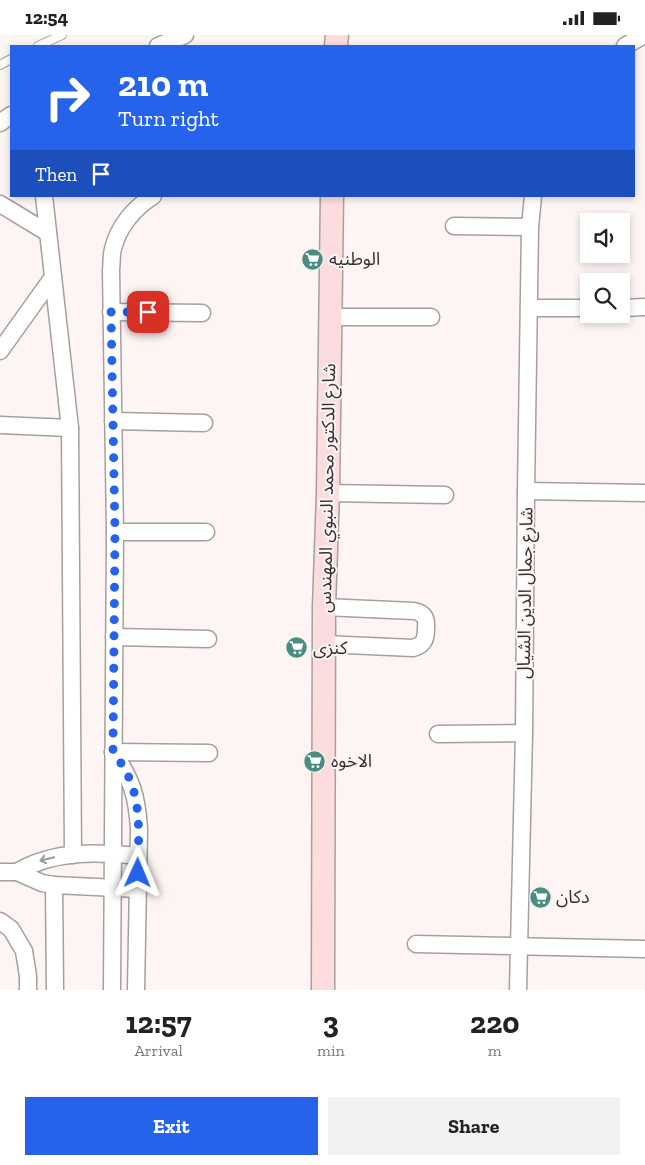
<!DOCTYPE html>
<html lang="en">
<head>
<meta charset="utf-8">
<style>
	body { margin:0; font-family:"Zilla Slab","Noto Sans Arabic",serif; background:#f2f2f2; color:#222; height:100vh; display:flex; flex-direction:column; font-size:19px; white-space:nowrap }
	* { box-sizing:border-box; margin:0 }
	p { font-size:16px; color:#767676 }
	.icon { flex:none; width:28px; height:28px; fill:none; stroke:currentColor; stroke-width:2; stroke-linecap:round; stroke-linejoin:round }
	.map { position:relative; height:955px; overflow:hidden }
	.side { display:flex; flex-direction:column; background:#fff; flex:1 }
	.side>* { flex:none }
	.hud { position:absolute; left:10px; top:10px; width:625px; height:152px; border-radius:0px; box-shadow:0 2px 8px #0003; background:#2563eb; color:#fff; overflow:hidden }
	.fabs { position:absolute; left:580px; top:178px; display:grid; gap:10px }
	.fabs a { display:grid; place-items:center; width:50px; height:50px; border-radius:0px; background:#fff; box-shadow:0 2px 8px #0003; font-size:25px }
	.pin { position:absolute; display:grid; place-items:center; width:42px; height:42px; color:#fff; margin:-21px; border-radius:10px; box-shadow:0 2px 8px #0006 }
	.me { position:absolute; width:55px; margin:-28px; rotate:1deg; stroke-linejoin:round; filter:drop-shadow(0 0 4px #0008) }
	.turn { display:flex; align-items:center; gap:18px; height:105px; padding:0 25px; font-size:22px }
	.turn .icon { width:65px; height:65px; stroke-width:2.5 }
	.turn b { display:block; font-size:35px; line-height:42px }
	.then { display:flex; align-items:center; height:48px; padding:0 25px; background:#0003; gap:10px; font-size:19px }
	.eta { display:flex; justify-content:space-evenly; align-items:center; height:85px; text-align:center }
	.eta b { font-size:30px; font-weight:800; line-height:35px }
	.cta { display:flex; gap:10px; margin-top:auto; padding:10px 25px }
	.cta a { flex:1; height:58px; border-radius:0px; background:#2563eb; color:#fff; font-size:20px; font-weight:800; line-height:58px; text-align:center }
	.cta a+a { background:#f2f2f2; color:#222 }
	.status { display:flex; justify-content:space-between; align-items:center; height:35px; padding:0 25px; background:#fff; direction:ltr }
	.status svg { height:14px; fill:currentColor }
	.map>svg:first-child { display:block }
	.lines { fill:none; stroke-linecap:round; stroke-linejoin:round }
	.service-casing { stroke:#a79f9f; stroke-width:10 }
	.minor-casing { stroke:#a79f9f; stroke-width:19 }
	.secondary-casing { stroke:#a79f9f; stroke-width:25 }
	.service { stroke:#fff; stroke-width:8 }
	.minor { stroke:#fff; stroke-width:16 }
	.secondary { stroke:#fcdcdd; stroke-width:22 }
	.oneway { stroke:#9a9898 }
	.route { stroke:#2563eb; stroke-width:9; stroke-dasharray:0 16.2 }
	.labels { text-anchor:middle; stroke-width:4; stroke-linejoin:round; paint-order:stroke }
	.poi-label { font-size:18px; fill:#353131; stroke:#fdf4f4; text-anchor:start }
	.street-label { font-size:18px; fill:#353131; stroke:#fdf4f4 }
</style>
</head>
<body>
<div class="status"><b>12:54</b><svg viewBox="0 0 49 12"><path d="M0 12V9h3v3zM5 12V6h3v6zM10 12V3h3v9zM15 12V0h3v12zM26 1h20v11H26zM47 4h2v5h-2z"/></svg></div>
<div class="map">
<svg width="645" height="955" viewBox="0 0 645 955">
	<rect width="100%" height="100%" fill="#fdf4f4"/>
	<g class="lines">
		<defs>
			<g id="service">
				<polyline points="38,11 62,0"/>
				<polyline points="0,30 11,24"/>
			</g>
			<g id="minor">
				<polyline points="158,11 185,0"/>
				<polyline points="625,11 644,0"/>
				<polyline points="0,88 11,80"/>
				<polyline points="44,161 70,393 73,820"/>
				<polyline points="0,169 48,198"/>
				<polyline points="454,191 530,192"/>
				<polyline points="529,273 589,273"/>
				<polyline points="621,273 645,272"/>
				<polyline points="111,277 202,278"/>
				<polyline points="330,282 431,282"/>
				<polyline points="0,316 53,242"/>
				<polyline points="113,386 204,388"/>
				<polyline points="0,390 70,393"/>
				<polyline points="526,456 645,458"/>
				<polyline points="328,458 445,460"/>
				<polyline points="115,497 206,497"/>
				<polyline points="114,602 208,604"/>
				<path d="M324,609L413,613C424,610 426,604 426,594C427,584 425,578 414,576L324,572"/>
				<polyline points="438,699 524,698"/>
				<path d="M113,717C132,745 137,761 139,794L136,955"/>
				<polyline points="113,717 209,718"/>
				<polyline points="0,837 17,837 42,848 54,850 138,854"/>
				<path d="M17,837C54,815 97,817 138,821"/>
				<polyline points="54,850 55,955"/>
				<polyline points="0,886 11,894 24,916 28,941 28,955"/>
				<polyline points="416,909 645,914"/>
				<path d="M112,955L115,497L111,235C112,228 111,221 113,214C118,192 134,173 153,161"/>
				<polyline points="518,955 524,698 526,456 530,192 533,161"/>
			</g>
			<g id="secondary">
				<polyline points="336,11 337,0"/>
				<polyline points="323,955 324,572 328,458 332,161"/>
			</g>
		</defs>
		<use href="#service" class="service-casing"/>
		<use href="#minor" class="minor-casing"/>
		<use href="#secondary" class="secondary-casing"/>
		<use href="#service" class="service"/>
		<use href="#minor" class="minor"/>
		<use href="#secondary" class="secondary"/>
	</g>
	<defs><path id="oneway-shaft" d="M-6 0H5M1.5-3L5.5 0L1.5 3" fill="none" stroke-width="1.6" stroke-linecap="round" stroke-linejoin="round" transform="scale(1.25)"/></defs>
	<use class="oneway" href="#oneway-shaft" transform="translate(47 824) rotate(166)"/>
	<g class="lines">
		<path class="route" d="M138,838C138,802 143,765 124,733C121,728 117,722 113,717L115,497L111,277H148"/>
	</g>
	<defs>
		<symbol id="supermarket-disc" viewBox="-11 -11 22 22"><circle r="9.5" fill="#498d82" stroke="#fdf4f4"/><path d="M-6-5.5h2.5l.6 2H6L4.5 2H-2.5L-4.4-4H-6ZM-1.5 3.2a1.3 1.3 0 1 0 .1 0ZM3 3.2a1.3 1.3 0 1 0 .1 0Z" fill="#fff"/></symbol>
	</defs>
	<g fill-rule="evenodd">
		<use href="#supermarket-disc" x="300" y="212" width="25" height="25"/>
		<use href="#supermarket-disc" x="284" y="600" width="25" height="25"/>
		<use href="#supermarket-disc" x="302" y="714" width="25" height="25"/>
		<use href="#supermarket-disc" x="528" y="850" width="25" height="25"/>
	</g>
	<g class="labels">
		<g class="poi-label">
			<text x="329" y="230">الوطنيه</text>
			<text x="313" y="619">كنزى</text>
			<text x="331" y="732">الاخوه</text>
			<text x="556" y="868">دكان</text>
		</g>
		<g class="street-label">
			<text transform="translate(327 453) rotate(-89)" y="6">شارع الدكتور محمد النبوي المهندس</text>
			<text transform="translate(525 558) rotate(-89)" y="6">شارع جمال الدين الشيال</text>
		</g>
	</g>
</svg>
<div class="fabs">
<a><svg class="icon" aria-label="sound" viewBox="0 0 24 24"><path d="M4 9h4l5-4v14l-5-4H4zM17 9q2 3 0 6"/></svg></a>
<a><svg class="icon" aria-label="search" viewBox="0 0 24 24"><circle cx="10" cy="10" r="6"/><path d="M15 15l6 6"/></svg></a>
</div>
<div class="pin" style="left:148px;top:277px;background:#d93025"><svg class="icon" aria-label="arrive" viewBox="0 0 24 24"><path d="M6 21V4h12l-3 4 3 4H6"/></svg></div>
<svg class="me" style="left:138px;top:838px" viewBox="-20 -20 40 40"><path d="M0-17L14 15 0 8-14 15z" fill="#2563eb" stroke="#fff" stroke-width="4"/></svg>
<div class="hud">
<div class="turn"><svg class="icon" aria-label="right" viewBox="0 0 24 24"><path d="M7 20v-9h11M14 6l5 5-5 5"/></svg><div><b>210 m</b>Turn right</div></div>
<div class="then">Then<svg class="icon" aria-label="arrive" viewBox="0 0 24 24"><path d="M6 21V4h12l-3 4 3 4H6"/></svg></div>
</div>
</div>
<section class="side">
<div class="eta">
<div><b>12:57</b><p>Arrival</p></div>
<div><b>3</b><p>min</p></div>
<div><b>220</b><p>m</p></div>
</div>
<div class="cta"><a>Exit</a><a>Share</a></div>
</section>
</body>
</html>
